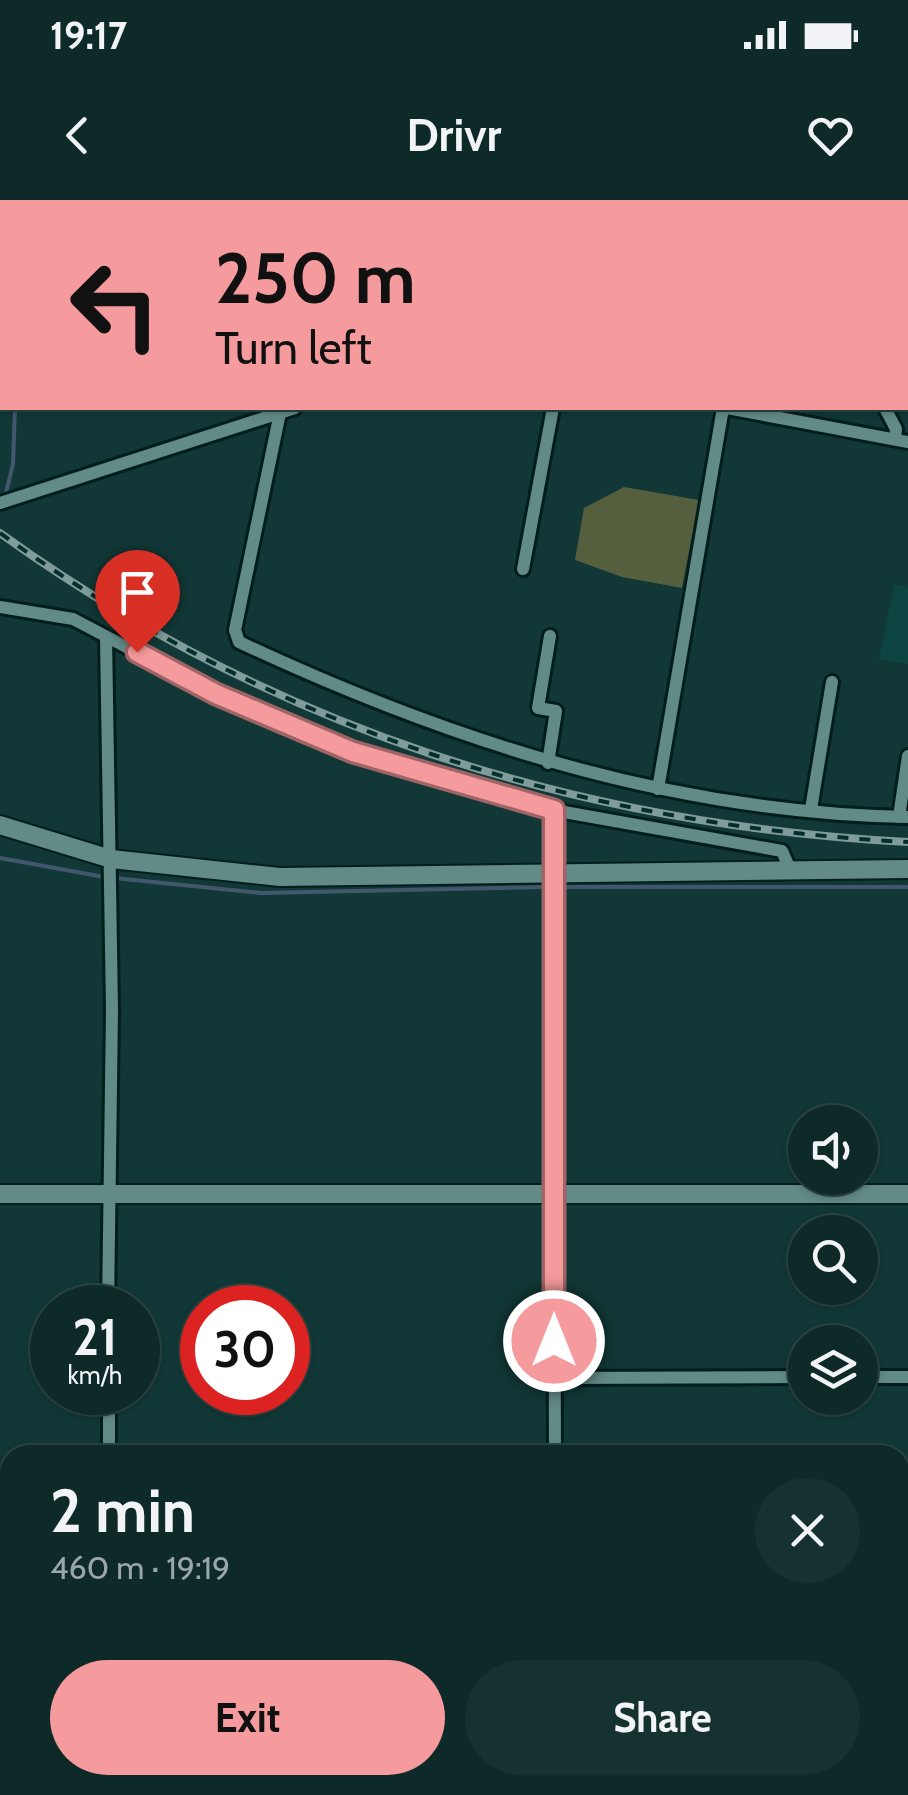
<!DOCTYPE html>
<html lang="en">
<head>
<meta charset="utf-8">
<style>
	body { margin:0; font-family:Cabin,sans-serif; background:#163230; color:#f1f3f6; height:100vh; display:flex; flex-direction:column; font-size:38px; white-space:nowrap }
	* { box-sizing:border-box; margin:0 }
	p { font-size:32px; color:#9aa7a8 }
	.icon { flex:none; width:55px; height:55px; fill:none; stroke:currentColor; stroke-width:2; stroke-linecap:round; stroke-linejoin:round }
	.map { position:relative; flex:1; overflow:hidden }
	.drawer { position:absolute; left:0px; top:1245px; width:910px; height:350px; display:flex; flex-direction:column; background:#0d2a28; border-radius:30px 30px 0 0; box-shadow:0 2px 8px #0004,0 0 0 2px #2d4645 }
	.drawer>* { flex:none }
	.banner { position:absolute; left:0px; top:0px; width:910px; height:210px; box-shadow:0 2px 8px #0004,0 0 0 2px #2d4645; background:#f59b9d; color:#111; overflow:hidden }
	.buttons { position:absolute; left:788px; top:905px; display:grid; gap:20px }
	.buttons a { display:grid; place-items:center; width:90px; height:90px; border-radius:50%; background:#0d2a28; box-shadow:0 2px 8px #0004,0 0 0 2px #2d4645; font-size:50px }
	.speed { position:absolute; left:30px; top:1085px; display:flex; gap:20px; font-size:50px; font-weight:700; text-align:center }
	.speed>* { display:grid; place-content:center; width:130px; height:130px; border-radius:50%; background:#0d2a28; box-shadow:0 2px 8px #0004,0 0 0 2px #2d4645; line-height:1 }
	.speed small { font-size:25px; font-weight:400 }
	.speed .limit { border:15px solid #d22; background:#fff; color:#111 }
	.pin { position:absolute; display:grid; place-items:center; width:85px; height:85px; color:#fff; margin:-102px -42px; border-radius:50% 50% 50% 0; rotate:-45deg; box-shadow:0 0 10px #0007 }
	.pin .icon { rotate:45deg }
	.me { position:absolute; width:110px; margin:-55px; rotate:0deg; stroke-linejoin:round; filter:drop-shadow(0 0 8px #0008) }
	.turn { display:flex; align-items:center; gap:35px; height:210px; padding:0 50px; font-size:45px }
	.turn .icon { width:130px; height:130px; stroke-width:2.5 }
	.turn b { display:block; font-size:70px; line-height:85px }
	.round { display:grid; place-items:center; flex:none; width:105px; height:105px; border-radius:52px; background:#163230 }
	.summary { display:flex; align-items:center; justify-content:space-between; height:170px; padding:0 50px }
	h1 { font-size:60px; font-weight:700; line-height:75px }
	.cta { display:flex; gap:20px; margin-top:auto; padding:20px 50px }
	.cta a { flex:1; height:115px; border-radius:60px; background:#f59b9d; color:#111; font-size:40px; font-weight:700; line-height:115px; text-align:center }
	.cta a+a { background:#163230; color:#f1f3f6 }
	.status { display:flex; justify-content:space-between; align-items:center; height:70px; padding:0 50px; background:#0d2a28; direction:ltr }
	.status svg { height:28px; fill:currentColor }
	header { display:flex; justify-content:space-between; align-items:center; height:130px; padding:0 50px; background:#0d2a28; font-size:45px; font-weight:700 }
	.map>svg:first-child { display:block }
	.built { fill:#0d4340 }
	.green { fill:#555e3d }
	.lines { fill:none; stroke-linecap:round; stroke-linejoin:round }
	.stream { stroke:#42576e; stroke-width:4 }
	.minor-casing { stroke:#011e1c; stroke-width:18 }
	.tertiary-casing { stroke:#011e1c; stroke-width:22 }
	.minor { stroke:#628a86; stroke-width:12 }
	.tertiary { stroke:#628a86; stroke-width:18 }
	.rail-casing { stroke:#7f9c9a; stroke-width:8 }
	.rail { stroke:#042e2b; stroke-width:4; stroke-dasharray:11; stroke-linecap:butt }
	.route-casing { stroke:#9f6566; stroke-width:25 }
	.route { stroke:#f59b9d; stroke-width:18 }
</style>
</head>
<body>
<div class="status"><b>19:17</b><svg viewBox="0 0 49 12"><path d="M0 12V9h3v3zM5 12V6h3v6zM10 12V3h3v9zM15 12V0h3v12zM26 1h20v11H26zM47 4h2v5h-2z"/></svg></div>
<header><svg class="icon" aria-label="back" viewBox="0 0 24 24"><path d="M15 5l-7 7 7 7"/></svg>Drivr<svg class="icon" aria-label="heart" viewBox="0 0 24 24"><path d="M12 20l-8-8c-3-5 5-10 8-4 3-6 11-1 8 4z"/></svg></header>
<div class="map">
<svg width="908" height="1595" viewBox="0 0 908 1595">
	<rect width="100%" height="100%" fill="#113836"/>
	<polygon class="built" points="894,384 908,387 908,464 879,459"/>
	<polygon class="green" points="624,287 699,300 682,388 622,377 575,360 584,308"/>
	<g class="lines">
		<g class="stream">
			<polyline points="2,0 2,6"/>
			<polyline points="5,297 13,264 15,208"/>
			<polyline points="0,658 104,677"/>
			<polyline points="114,678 261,693 548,687"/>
			<polyline points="558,687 908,687"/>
		</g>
		<defs>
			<g id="minor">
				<polyline points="610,0 610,2"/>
				<polyline points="174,2 175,0"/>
				<polyline points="385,2 386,0"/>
				<polyline points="839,2 840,0"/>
				<path d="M281,208L235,430L239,442C450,541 673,613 908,617"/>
				<polyline points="727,208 908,242"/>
				<polyline points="885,208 896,229 895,239"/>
				<polyline points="0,303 295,208"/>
				<polyline points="523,369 553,208"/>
				<polyline points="0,407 73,419 216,494 353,552 467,587 553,610 782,651 789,667"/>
				<polyline points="106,437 112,810 108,1108"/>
				<polyline points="548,563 556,511 538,508 550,436"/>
				<polyline points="658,589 723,208"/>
				<polyline points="811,609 832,482"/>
				<polyline points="553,610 555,1255"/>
				<polyline points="899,617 908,556"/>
				<polyline points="860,1177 908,1177"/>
				<polyline points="554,1178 805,1177"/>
				<polyline points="109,1192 109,1255"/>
				<polyline points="0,1318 10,1318"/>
				<polyline points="900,1319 908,1319"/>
				<polyline points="0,1502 10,1502"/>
				<polyline points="556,1585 556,1595"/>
				<polyline points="781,1585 814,1595"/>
				<polyline points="109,1595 109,1585"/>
			</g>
			<g id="tertiary">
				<polyline points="0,107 0,115"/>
				<polyline points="0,625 111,659 280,677 908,669"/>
				<polyline points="0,994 908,994"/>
			</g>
		</defs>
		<use href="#minor" class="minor-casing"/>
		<use href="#tertiary" class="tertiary-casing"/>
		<use href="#minor" class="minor"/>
		<use href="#tertiary" class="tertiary"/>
		<defs>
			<path id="rail" d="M0,333C269,527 577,625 908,642"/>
		</defs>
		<use href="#rail" class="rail-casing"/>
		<use href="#rail" class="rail"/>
	</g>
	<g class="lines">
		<defs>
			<polyline id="route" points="137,452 216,494 353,552 554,610 554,1141"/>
		</defs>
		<use href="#route" class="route-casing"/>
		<use href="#route" class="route"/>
	</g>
</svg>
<div class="buttons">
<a><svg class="icon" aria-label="sound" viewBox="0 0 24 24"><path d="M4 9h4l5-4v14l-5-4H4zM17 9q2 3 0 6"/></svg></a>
<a><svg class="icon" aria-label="search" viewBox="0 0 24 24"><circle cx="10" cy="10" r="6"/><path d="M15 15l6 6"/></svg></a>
<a><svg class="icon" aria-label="layers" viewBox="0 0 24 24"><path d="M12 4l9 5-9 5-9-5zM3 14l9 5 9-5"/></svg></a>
</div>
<div class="speed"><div>21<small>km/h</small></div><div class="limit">30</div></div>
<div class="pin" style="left:137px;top:452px;background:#d93025"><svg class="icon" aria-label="arrive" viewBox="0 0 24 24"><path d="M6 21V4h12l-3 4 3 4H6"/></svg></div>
<svg class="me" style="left:554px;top:1141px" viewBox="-20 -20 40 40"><circle r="17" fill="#f59b9d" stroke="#fff" stroke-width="3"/><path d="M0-11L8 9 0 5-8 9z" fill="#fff"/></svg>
<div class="banner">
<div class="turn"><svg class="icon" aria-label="left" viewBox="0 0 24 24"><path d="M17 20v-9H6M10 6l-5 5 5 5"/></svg><div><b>250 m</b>Turn left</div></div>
</div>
<section class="drawer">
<div class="summary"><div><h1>2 min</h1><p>460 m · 19:19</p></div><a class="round"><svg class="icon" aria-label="close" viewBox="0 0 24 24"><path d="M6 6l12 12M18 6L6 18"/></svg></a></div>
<div class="cta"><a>Exit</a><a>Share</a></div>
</section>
</div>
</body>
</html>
